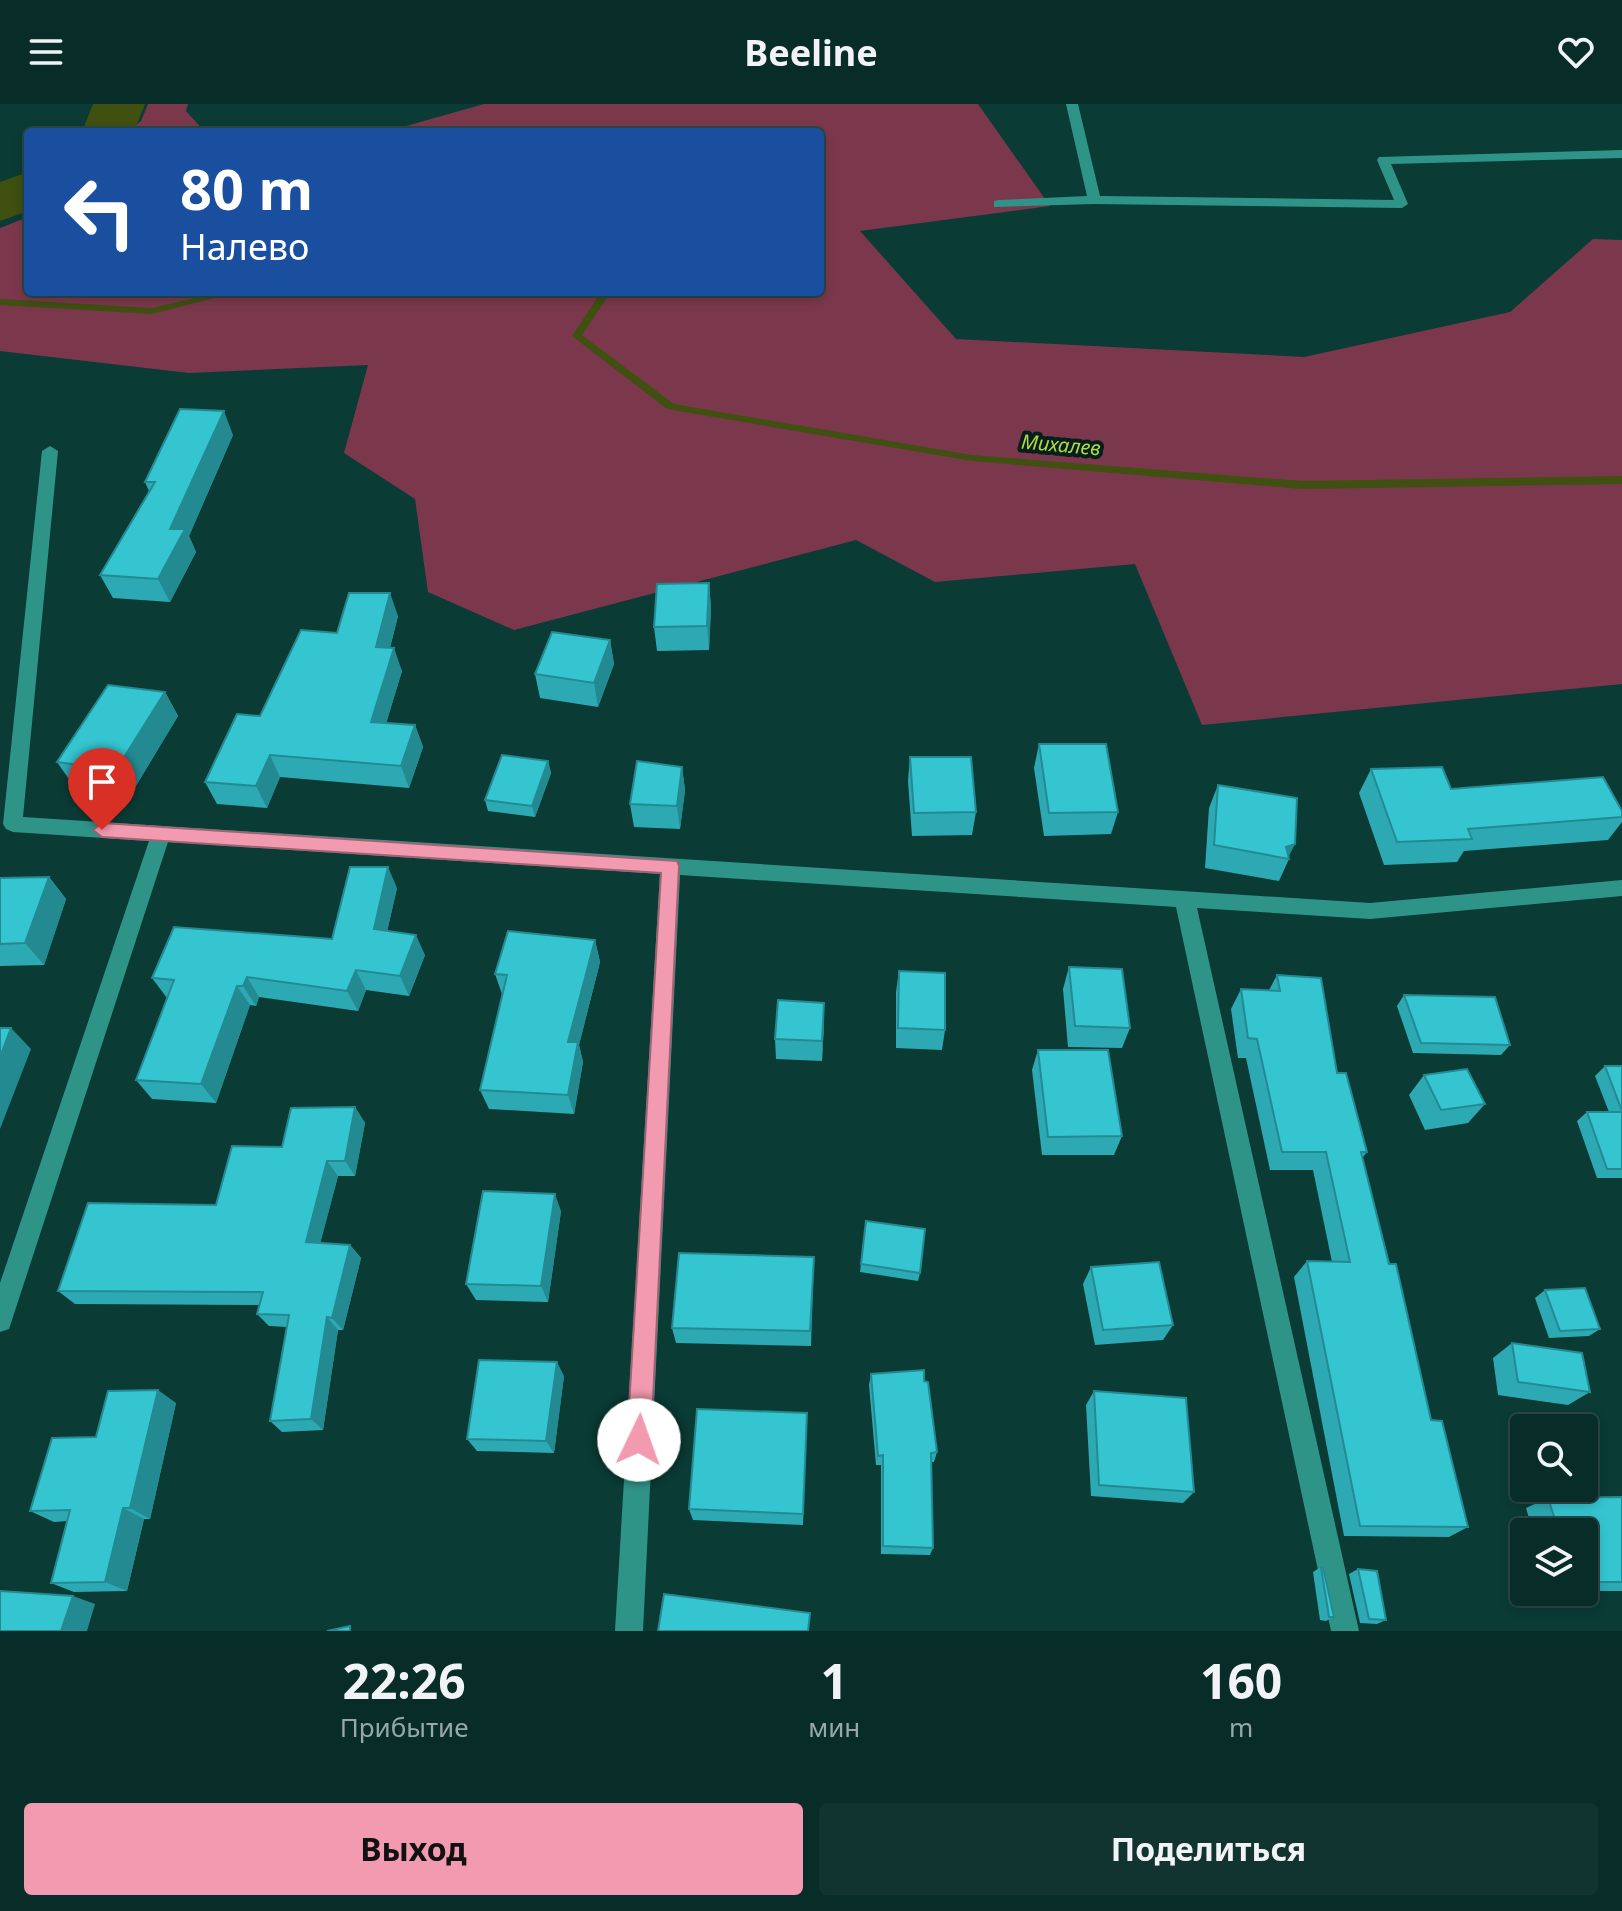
<!DOCTYPE html>
<html lang="ru">
<head>
<meta charset="utf-8">
<style>
	body { margin:0; font-family:"Noto Sans",sans-serif; background:#113430; color:#f1f3f6; height:100vh; display:flex; flex-direction:column; font-size:30px; white-space:nowrap }
	* { box-sizing:border-box; margin:0 }
	p { font-size:26px; color:#98a7a8 }
	.icon { flex:none; width:44px; height:44px; fill:none; stroke:currentColor; stroke-width:2; stroke-linecap:round; stroke-linejoin:round }
	.map { position:relative; height:1527px; overflow:hidden }
	.sheet { display:flex; flex-direction:column; background:#082c28; flex:1 }
	.sheet>* { flex:none }
	.banner { position:absolute; left:24px; top:24px; width:800px; height:168px; border-radius:8px; box-shadow:0 4px 12px #0003,0 0 0 2px #294845; background:#1a4fa0; color:#fff; overflow:hidden }
	.tools { position:absolute; left:1510px; top:1310px; display:grid; gap:16px }
	.tools a { display:grid; place-items:center; width:88px; height:88px; border-radius:8px; background:#082c28; box-shadow:0 4px 12px #0003,0 0 0 2px #294845; font-size:40px }
	.pin { position:absolute; display:grid; place-items:center; width:68px; height:68px; color:#fff; margin:-82px -34px; border-radius:50% 50% 50% 0; rotate:-45deg; box-shadow:0 0 8px #0007 }
	.pin .icon { rotate:45deg }
	.me { position:absolute; width:88px; margin:-44px; rotate:3deg; stroke-linejoin:round; filter:drop-shadow(0 0 6px #0008) }
	.turn { display:flex; align-items:center; gap:28px; height:168px; padding:0 24px; font-size:36px }
	.turn .icon { width:104px; height:104px; stroke-width:2.5 }
	.turn b { display:block; font-size:56px; line-height:68px }
	.eta { display:flex; justify-content:space-evenly; align-items:center; height:136px; text-align:center }
	.eta b { font-size:48px; font-weight:700; line-height:56px }
	.button { display:flex; gap:16px; margin-top:auto; padding:16px 24px }
	.button a { flex:1; height:92px; border-radius:8px; background:#f29ab0; color:#111; font-size:32px; font-weight:700; line-height:92px; text-align:center }
	.button a+a { background:#113430; color:#f1f3f6 }
	header { display:flex; justify-content:space-between; align-items:center; height:104px; padding:0 24px; background:#082c28; font-size:36px; font-weight:700 }
	.map>svg:first-child { display:block }
	.green { fill:#7b384c }
	.lines { fill:none; stroke-linecap:round; stroke-linejoin:round }
	.stream { fill:#3f5011; fill-rule:evenodd }
	.river { fill:#3f5011; fill-rule:evenodd }
	.minor { fill:#2f9488; fill-rule:evenodd }
	.wall { fill:#2da9b4 }
	.shaded-wall { fill:#248a92 }
	.building { fill:#34c5d1; stroke:#248a92; stroke-width:2 }
	.route { fill:#f29ab0; stroke:#9d6472; stroke-width:2 }
	.labels { text-anchor:middle; stroke-width:8; stroke-linejoin:round; paint-order:stroke }
	.far-water-label { font-size:20px; font-style:italic; fill:#b0d843; stroke:#061f1c }
</style>
</head>
<body>
<header><svg class="icon" aria-label="menu" viewBox="0 0 24 24"><path d="M4 6h16M4 12h16M4 18h16"/></svg>Beeline<svg class="icon" aria-label="heart" viewBox="0 0 24 24"><path d="M12 20l-8-8c-3-5 5-10 8-4 3-6 11-1 8 4z"/></svg></header>
<div class="map">
<svg width="1622" height="1527" viewBox="0 0 1622 1527">
	<rect width="100%" height="100%" fill="#0a3b35"/>
	<g class="green">
		<polygon points="148,0 188,0 186,7 205,28 128,28 141,17"/>
		<polygon points="484,0 978,0 1050,102 860,127 956,235 1304,253 1510,208 1593,135 1622,136 1622,580 1202,621 1135,460 935,478 856,436 514,526 428,488 415,395 344,349 368,261 189,269 0,247 0,124 28,113 28,188 820,188 820,28 385,28"/>
	</g>
	<g class="lines">
		<g class="stream">
			<polygon points="221,188 238,188 152,210 0,201 0,195 152,204"/>
			<polygon points="601,188 611,188 582,231 674,300 972,351 1302,377 1622,372 1622,380 1302,385 972,357 667,305 572,232"/>
		</g>
		<g class="river">
			<polygon points="93,0 145,0 134,28 82,28"/>
			<polygon points="28,68 28,107 0,117 0,78"/>
		</g>
		<g class="minor">
			<polygon points="1066,0 1078,0 1100,92 1394,96 1377,56 1379,53 1622,46 1622,54 1391,60 1408,100 1402,104 1094,100 994,103 994,97 999,96 1087,92"/>
			<polygon points="50,342 58,347 23,713 1370,799 1622,776 1622,792 1370,815 1197,804 1359,1527 1331,1527 1176,803 680,771 643,1527 615,1527 660,770 168,738 12,1216 9,1225 0,1228 0,1179 149,737 13,728 6,725 3,720 42,347"/>
		</g>
	</g>
	<g class="wall">
		<polygon points="233,331 189,432 196,448 170,498 113,494 100,471 149,387 145,378"/>
		<polygon points="709,479 711,504 709,546 657,547 654,523"/>
		<polygon points="398,512 390,544 402,567 386,619 415,621 423,643 409,684 280,673 267,704 217,700 205,678 260,612 337,529"/>
		<polygon points="610,536 614,560 598,603 540,594 535,570"/>
		<polygon points="165,588 178,612 131,690 73,681 57,658"/>
		<polygon points="1039,640 1118,708 1111,730 1044,732 1034,664"/>
		<polygon points="910,653 976,708 972,731 912,732 908,677"/>
		<polygon points="548,657 551,669 535,713 488,707 485,696"/>
		<polygon points="682,663 685,686 680,725 634,723 630,700"/>
		<polygon points="1371,665 1451,685 1622,707 1622,718 1608,736 1464,747 1457,758 1384,761 1359,689"/>
		<polygon points="1218,681 1289,753 1289,755 1279,777 1205,764 1209,704"/>
		<polygon points="49,773 66,795 44,861 0,862 0,774"/>
		<polygon points="397,784 387,827 425,851 409,892 366,886 358,907 259,893 256,902 250,901 216,999 152,995 136,976 167,894 152,874 332,835"/>
		<polygon points="595,836 600,858 579,941 583,958 574,1010 489,1005 480,986 502,890 495,870"/>
		<polygon points="1069,863 1130,924 1122,944 1068,943 1063,885"/>
		<polygon points="899,867 945,926 942,946 896,944 896,888"/>
		<polygon points="1277,871 1337,969 1367,1048 1362,1054 1431,1316 1468,1423 1449,1433 1344,1432 1294,1173 1307,1157 1332,1158 1313,1066 1270,1066 1246,954 1238,954 1231,905 1241,885 1269,886"/>
		<polygon points="1404,891 1510,941 1501,951 1413,949 1397,902"/>
		<polygon points="824,919 822,957 776,955 775,935"/>
		<polygon points="1038,946 1122,1032 1114,1051 1042,1051 1032,966"/>
		<polygon points="1605,962 1622,962 1622,1074 1597,1074 1577,1017 1587,1008 1609,1008 1595,972"/>
		<polygon points="1424,971 1485,1000 1468,1019 1425,1026 1409,991"/>
		<polygon points="355,1003 365,1019 355,1072 338,1072 320,1139 350,1141 361,1154 343,1226 338,1226 323,1326 282,1328 270,1317 287,1223 269,1222 257,1210 259,1201 75,1200 58,1187 216,1101 282,1043"/>
		<polygon points="561,1107 548,1198 476,1196 466,1180"/>
		<polygon points="866,1117 920,1169 918,1177 860,1168"/>
		<polygon points="814,1153 811,1242 676,1239 672,1224"/>
		<polygon points="1091,1163 1173,1221 1163,1236 1095,1241 1083,1180"/>
		<polygon points="1545,1186 1600,1225 1589,1232 1549,1234 1535,1194"/>
		<polygon points="1512,1239 1590,1288 1568,1301 1498,1291 1493,1254"/>
		<polygon points="871,1270 924,1277 937,1348 934,1358 931,1358 933,1444 930,1451 881,1450 881,1361 876,1361 869,1281"/>
		<polygon points="564,1272 554,1349 477,1347 467,1335"/>
		<polygon points="1094,1287 1194,1388 1183,1399 1091,1392 1086,1301"/>
		<polygon points="176,1299 150,1415 144,1415 127,1487 74,1488 51,1479 67,1417 54,1418 30,1407 96,1333"/>
		<polygon points="807,1309 803,1421 693,1416 689,1405"/>
		<polygon points="1622,1393 1622,1487 1584,1487 1584,1428 1533,1428 1526,1404 1548,1394"/>
		<polygon points="1321,1463 1334,1513 1326,1517 1320,1516 1313,1468"/>
		<polygon points="1358,1465 1386,1516 1377,1520 1360,1519 1349,1470"/>
	</g>
	<g class="shaded-wall">
		<polygon points="224,307 233,331 189,432 196,448 170,498 158,475 170,425"/>
		<polygon points="709,479 711,504 709,546 707,522"/>
		<polygon points="390,489 398,512 384,566 376,543"/>
		<polygon points="610,536 614,560 598,603 594,579"/>
		<polygon points="394,544 402,567 380,640 371,618"/>
		<polygon points="165,588 178,612 131,690 116,666"/>
		<polygon points="415,621 423,643 409,684 401,662"/>
		<polygon points="270,651 280,673 267,704 256,682"/>
		<polygon points="548,657 551,669 535,713 532,702"/>
		<polygon points="682,663 685,686 680,725 677,702"/>
		<polygon points="1295,740 1288,754 1286,743"/>
		<polygon points="388,763 397,784 383,846 374,825"/>
		<polygon points="49,773 66,795 44,861 25,839"/>
		<polygon points="416,831 425,851 409,892 400,872"/>
		<polygon points="595,836 600,858 579,941 583,958 574,1010 568,991 568,938"/>
		<polygon points="356,866 366,886 358,907 347,887"/>
		<polygon points="247,873 259,893 256,902 243,882"/>
		<polygon points="237,882 250,901 216,999 201,980"/>
		<polygon points="824,899 824,919 822,957 822,937"/>
		<polygon points="11,924 31,945 0,1025 0,953"/>
		<polygon points="355,1003 365,1019 355,1072 345,1057"/>
		<polygon points="327,1057 338,1072 317,1152 306,1138"/>
		<polygon points="555,1090 561,1107 548,1198 541,1182"/>
		<polygon points="350,1141 361,1154 343,1226 332,1214"/>
		<polygon points="327,1213 338,1226 323,1326 311,1315"/>
		<polygon points="557,1258 564,1272 554,1349 546,1337"/>
		<polygon points="158,1286 176,1299 150,1415 130,1404"/>
		<polygon points="123,1404 144,1415 127,1487 105,1478"/>
		<polygon points="73,1492 95,1500 87,1527 61,1527"/>
	</g>
	<g class="building">
		<polygon points="180,305 224,307 170,425 185,425 158,475 100,471 155,378 145,378"/>
		<polygon points="709,479 707,522 654,523 657,480"/>
		<polygon points="349,489 390,489 376,543 394,544 371,618 415,621 401,662 270,651 256,682 205,678 237,610 260,612 301,526 337,529"/>
		<polygon points="552,528 610,536 594,579 535,570"/>
		<polygon points="108,581 165,588 116,666 57,658"/>
		<polygon points="1039,640 1106,640 1118,708 1049,709"/>
		<polygon points="502,651 548,657 532,702 485,696"/>
		<polygon points="910,653 971,653 976,708 914,709"/>
		<polygon points="637,657 682,663 677,702 630,700"/>
		<polygon points="1442,663 1451,685 1603,673 1622,707 1622,713 1468,725 1472,735 1397,738 1371,665"/>
		<polygon points="1218,681 1297,694 1295,740 1286,743 1289,755 1214,741"/>
		<polygon points="350,763 388,763 374,825 416,831 400,872 356,866 347,887 247,873 243,882 237,882 201,980 136,976 174,876 152,874 174,823 332,835"/>
		<polygon points="49,773 25,839 0,840 0,774"/>
		<polygon points="508,827 595,836 568,938 578,938 568,991 480,986 507,871 495,870"/>
		<polygon points="1069,863 1122,865 1130,924 1075,922"/>
		<polygon points="899,867 945,869 945,926 898,924"/>
		<polygon points="1277,871 1321,874 1337,969 1346,969 1367,1048 1361,1048 1389,1160 1396,1160 1431,1316 1442,1317 1468,1423 1360,1422 1307,1157 1350,1158 1326,1048 1282,1048 1257,935 1248,934 1241,885 1280,887"/>
		<polygon points="1404,891 1495,893 1510,941 1421,939"/>
		<polygon points="778,896 824,899 822,937 775,935"/>
		<polygon points="0,924 11,924 0,953"/>
		<polygon points="1038,946 1108,946 1122,1032 1048,1033"/>
		<polygon points="1605,962 1622,962 1622,1007"/>
		<polygon points="1467,965 1485,1000 1441,1006 1424,971"/>
		<polygon points="355,1003 345,1057 327,1057 306,1138 350,1141 332,1214 327,1213 311,1315 270,1317 289,1211 257,1210 263,1188 58,1187 88,1099 216,1101 232,1042 282,1043 291,1004"/>
		<polygon points="1587,1008 1622,1008 1622,1065 1607,1065"/>
		<polygon points="483,1087 555,1090 541,1182 466,1180"/>
		<polygon points="866,1117 925,1125 920,1169 861,1160"/>
		<polygon points="679,1149 814,1153 810,1227 672,1224"/>
		<polygon points="1159,1158 1173,1221 1103,1226 1091,1163"/>
		<polygon points="1585,1184 1600,1225 1560,1227 1545,1186"/>
		<polygon points="1512,1239 1582,1249 1590,1288 1518,1278"/>
		<polygon points="479,1256 557,1258 546,1337 467,1335"/>
		<polygon points="924,1266 924,1277 928,1278 937,1348 931,1349 933,1444 883,1442 883,1351 878,1352 871,1270"/>
		<polygon points="158,1286 130,1404 123,1404 105,1478 51,1479 70,1406 30,1407 52,1334 96,1333 108,1287"/>
		<polygon points="1094,1287 1186,1294 1194,1388 1099,1381"/>
		<polygon points="697,1305 807,1309 803,1410 689,1405"/>
		<polygon points="1622,1393 1622,1478 1584,1478 1584,1428 1559,1428 1548,1394"/>
		<polygon points="1321,1463 1323,1463 1334,1513 1329,1513"/>
		<polygon points="1358,1465 1377,1467 1386,1516 1369,1515"/>
		<polygon points="0,1487 73,1492 61,1527 0,1527"/>
		<polygon points="664,1490 810,1509 808,1527 658,1527"/>
		<polygon points="350,1522 350,1527 327,1527"/>
	</g>
	<polygon class="route" points="102,719 677,757 679,762 651,1336 648,1344 639,1348 631,1344 627,1336 661,769 102,733 93,726"/>
	<g class="labels">
		<g class="far-water-label">
			<text transform="translate(1061 341) rotate(5)" y="7">Михалев</text>
		</g>
	</g>
</svg>
<div class="tools">
<a><svg class="icon" aria-label="search" viewBox="0 0 24 24"><circle cx="10" cy="10" r="6"/><path d="M15 15l6 6"/></svg></a>
<a><svg class="icon" aria-label="layers" viewBox="0 0 24 24"><path d="M12 4l9 5-9 5-9-5zM3 14l9 5 9-5"/></svg></a>
</div>
<div class="pin" style="left:102px;top:726px;background:#d93025"><svg class="icon" aria-label="arrive" viewBox="0 0 24 24"><path d="M6 21V4h12l-3 4 3 4H6"/></svg></div>
<svg class="me" style="left:639px;top:1336px" viewBox="-20 -20 40 40"><circle r="19" fill="#fff"/><path d="M0-13L10 11 0 6-10 11z" fill="#f29ab0"/></svg>
<div class="banner">
<div class="turn"><svg class="icon" aria-label="left" viewBox="0 0 24 24"><path d="M17 20v-9H6M10 6l-5 5 5 5"/></svg><div><b>80 m</b>Налево</div></div>
</div>
</div>
<section class="sheet">
<div class="eta">
<div><b>22:26</b><p>Прибытие</p></div>
<div><b>1</b><p>мин</p></div>
<div><b>160</b><p>m</p></div>
</div>
<div class="button"><a>Выход</a><a>Поделиться</a></div>
</section>
</body>
</html>
